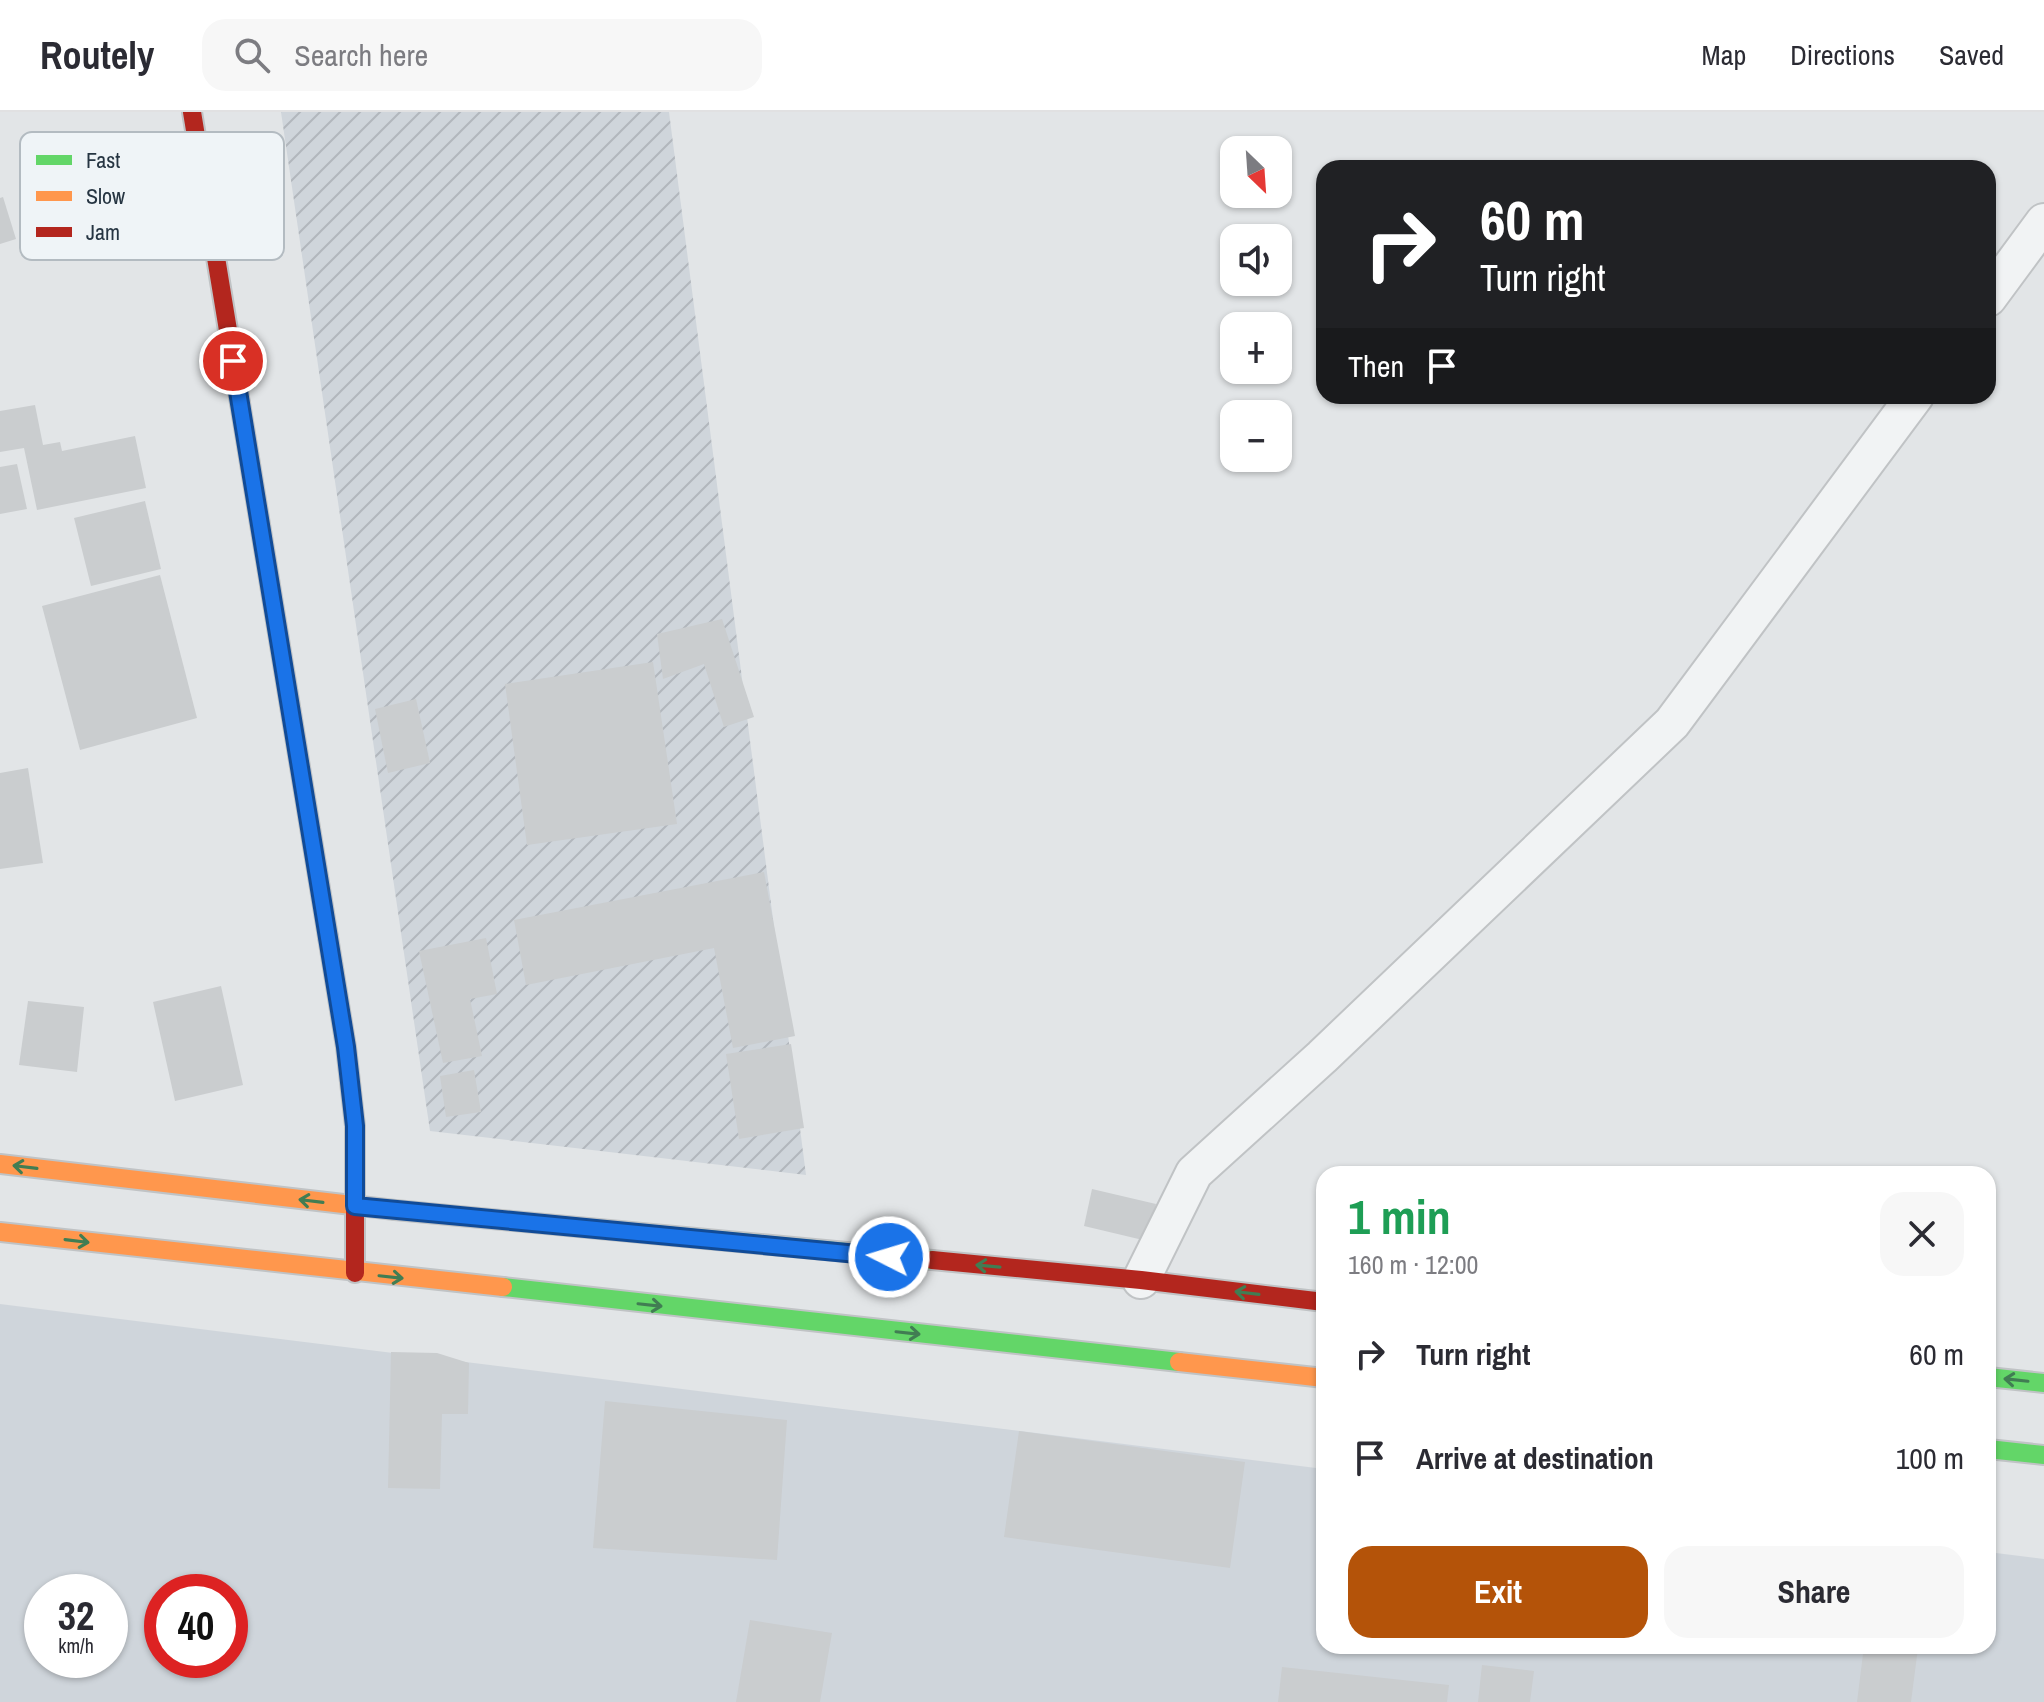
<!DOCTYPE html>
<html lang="en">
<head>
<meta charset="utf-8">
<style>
	body { margin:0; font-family:"Archivo Narrow",sans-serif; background:#f7f7f7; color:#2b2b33; height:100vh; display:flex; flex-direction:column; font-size:30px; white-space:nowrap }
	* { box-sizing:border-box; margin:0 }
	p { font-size:26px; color:#7c7c81 }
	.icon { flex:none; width:44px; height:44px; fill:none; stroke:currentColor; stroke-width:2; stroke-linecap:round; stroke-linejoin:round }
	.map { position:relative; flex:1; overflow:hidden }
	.details { position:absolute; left:1316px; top:1054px; width:680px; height:488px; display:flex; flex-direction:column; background:#fff; border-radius:24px; box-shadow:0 2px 6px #0004 }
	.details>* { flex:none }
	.banner { position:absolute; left:1316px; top:48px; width:680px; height:244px; border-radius:24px; box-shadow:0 2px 6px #0004; background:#202124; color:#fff; overflow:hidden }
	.needle { width:52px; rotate:155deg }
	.controls { position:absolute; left:1220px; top:24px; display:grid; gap:16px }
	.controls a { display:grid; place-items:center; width:72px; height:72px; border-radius:16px; background:#fff; box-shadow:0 2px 6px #0004; font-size:40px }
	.speed { position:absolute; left:24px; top:1462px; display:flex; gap:16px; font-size:40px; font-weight:700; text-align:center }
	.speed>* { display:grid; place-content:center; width:104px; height:104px; border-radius:50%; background:#fff; box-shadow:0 2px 6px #0004; line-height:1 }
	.speed small { font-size:20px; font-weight:400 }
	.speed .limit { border:12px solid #d22; background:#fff; color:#111 }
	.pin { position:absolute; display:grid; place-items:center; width:68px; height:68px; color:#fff; margin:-34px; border:4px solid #fff; border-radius:50%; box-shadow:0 2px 8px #0007 }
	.me { position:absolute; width:88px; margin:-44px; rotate:275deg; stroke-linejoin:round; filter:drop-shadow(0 0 6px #0008) }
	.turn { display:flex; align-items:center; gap:28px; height:168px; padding:0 32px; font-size:36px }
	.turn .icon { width:104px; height:104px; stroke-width:2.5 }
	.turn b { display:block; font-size:56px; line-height:68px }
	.then { display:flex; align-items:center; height:76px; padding:0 32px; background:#0003; gap:16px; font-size:30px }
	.round { display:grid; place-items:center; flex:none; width:84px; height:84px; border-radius:24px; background:#f7f7f7 }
	.head { display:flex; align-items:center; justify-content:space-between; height:136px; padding:0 32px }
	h1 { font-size:48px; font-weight:700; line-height:60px; color:#1e9e55 }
	.cta { display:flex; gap:16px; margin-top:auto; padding:16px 32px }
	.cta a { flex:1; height:92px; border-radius:24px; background:#b45309; color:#fff; font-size:32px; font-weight:700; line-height:92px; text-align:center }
	.cta a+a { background:#f7f7f7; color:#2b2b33 }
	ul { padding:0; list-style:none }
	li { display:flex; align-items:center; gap:24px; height:104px; padding:0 32px }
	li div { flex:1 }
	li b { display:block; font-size:30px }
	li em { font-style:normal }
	header { display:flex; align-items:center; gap:48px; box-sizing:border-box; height:112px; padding:0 40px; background:#fff; border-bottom:2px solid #e1e1e2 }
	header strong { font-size:38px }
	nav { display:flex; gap:44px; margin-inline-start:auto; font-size:28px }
	.search { width:560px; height:72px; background:#f7f7f7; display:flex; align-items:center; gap:20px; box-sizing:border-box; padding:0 28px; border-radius:24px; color:#7c7c81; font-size:30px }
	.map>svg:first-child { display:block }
	.built { fill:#cfd5db; fill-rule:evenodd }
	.industrial { fill:url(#industrial-furrows) }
	.building { fill:#cacdcf }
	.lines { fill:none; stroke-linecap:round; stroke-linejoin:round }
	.lane-casing { stroke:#c0c3c5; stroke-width:40 }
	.fast-casing { stroke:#c0c3c5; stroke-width:22 }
	.slow-casing { stroke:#c0c3c5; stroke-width:22 }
	.jam-casing { stroke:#c0c3c5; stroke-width:22 }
	.lane { stroke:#f1f3f4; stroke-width:36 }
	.fast { stroke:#63d668; stroke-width:18 }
	.slow { stroke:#ff974d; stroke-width:18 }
	.jam { stroke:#b3261e; stroke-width:18 }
	.oneway { stroke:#417d53 }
	.route-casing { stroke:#114b97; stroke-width:20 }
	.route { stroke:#1a73e8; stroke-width:14 }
	.key { fill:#eff4f7; stroke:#b3bbc1; stroke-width:2 }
	.key-label { font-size:22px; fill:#263542 }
</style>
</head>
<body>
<header>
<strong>Routely</strong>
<div class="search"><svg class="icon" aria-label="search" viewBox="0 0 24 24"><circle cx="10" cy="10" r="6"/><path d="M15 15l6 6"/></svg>Search here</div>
<nav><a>Map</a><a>Directions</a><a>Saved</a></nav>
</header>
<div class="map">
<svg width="2044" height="1590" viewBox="0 0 2044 1590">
	<defs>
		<pattern id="industrial-furrows" width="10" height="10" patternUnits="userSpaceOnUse" patternTransform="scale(2)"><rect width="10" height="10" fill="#cfd5db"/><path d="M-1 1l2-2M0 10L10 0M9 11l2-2" fill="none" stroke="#b2b7bd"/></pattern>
	</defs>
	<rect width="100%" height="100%" fill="#e2e5e7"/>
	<path class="built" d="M0,1192L1324,1357V1534H1988V1440L2044,1447V1590H0ZM42,1480H110V1548H42ZM162,1480H230V1548H162Z"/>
	<polygon class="industrial" points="281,0 669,0 806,1063 430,1019"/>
	<g class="building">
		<polygon points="3,85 16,127 0,132 0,86"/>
		<polygon points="35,293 43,333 60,330 62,339 135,324 146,376 37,398 24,336 0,340 0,299"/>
		<polygon points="17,352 27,397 0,402 0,355"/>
		<polygon points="145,389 161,457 91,474 74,406"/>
		<polygon points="160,463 197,606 80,638 42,494"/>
		<polygon points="722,507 754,605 724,615 704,552 663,567 657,522"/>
		<polygon points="653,550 677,712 527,733 505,572"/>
		<polygon points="416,587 430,651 388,661 375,597"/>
		<polygon points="28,656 43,751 0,757 0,661"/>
		<polygon points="764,760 795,924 733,936 714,836 526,873 514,808"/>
		<polygon points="486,826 497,882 470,887 482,944 443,951 419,839"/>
		<polygon points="221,874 243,973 175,989 153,890"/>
		<polygon points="28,889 84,895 77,960 19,953"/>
		<polygon points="791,932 804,1016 739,1027 726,942"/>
		<polygon points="474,958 481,1000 446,1005 440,964"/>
		<polygon points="1092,1077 1156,1092 1147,1129 1084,1114"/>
		<polygon points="391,1240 437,1241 469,1251 468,1302 442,1302 440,1377 388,1376"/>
		<polygon points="605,1289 787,1308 777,1448 593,1436"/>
		<polygon points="1019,1319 1245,1350 1230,1456 1004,1425"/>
		<polygon points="750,1508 832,1521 820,1590 736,1590"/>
		<polygon points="1864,1534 1918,1536 1911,1590 1857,1590"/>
		<polygon points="1482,1553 1534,1559 1530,1590 1478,1590"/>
		<polygon points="1282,1555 1449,1573 1447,1590 1278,1590"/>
	</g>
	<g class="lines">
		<defs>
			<g id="lane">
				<polyline points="1988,186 2044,110"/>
				<polyline points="1141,1168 1194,1061 1322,945 1672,611 1915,284"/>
			</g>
			<g id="fast">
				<polyline points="395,1098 932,1148"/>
				<polyline points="503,1175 1179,1250"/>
				<polyline points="1988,1265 2044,1271"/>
				<polyline points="1988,1337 2044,1343"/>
			</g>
			<g id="slow">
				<polyline points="240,291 328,825"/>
				<polyline points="0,1052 395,1098"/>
				<polyline points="0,1120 503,1175"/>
				<polyline points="1179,1250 1324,1266"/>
			</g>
			<g id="jam">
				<polyline points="192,0 240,291"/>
				<polyline points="328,825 346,935 355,1014 355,1161"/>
				<polyline points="932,1148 1141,1168 1324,1190"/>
			</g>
		</defs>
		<use href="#lane" class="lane-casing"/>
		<use href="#fast" class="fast-casing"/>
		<use href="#slow" class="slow-casing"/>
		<use href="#jam" class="jam-casing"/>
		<use href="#lane" class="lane"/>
		<use href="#fast" class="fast"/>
		<use href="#slow" class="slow"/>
		<use href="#jam" class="jam"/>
	</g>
	<defs><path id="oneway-shaft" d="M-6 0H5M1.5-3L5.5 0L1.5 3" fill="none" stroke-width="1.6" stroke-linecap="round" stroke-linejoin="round" transform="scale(2)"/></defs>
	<g class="oneway">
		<use href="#oneway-shaft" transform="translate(25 1055) rotate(-173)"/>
		<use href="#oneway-shaft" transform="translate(311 1089) rotate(-173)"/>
		<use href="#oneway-shaft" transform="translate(77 1129) rotate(7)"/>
		<use href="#oneway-shaft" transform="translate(988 1154) rotate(-175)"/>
		<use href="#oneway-shaft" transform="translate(391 1165) rotate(6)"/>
		<use href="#oneway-shaft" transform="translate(1247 1181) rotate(-173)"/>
		<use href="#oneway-shaft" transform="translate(650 1193) rotate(6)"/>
		<use href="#oneway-shaft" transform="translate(908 1221) rotate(6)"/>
		<use href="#oneway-shaft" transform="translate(2016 1268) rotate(-174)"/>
	</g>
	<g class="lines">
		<defs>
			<polyline id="route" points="233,249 346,935 355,1014 355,1094 889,1145"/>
		</defs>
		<use href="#route" class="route-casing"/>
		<use href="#route" class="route"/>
	</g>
	<rect x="20" y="20" width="264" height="128" rx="12" class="key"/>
	<rect x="36" y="43" width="36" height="10" fill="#63d668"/>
	<rect x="36" y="79" width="36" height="10" fill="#ff974d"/>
	<rect x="36" y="115" width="36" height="10" fill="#b3261e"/>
	<g class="key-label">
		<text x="86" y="56">Fast</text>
		<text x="86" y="92">Slow</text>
		<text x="86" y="128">Jam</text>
	</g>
</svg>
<div class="controls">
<a><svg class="needle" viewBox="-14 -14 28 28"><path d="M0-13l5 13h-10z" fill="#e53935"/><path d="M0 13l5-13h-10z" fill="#7c7c81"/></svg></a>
<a><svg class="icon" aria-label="sound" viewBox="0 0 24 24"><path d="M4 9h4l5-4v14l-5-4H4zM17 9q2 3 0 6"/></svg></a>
<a>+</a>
<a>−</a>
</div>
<div class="speed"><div>32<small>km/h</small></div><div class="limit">40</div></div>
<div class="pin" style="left:233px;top:249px;background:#d93025"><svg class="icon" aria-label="arrive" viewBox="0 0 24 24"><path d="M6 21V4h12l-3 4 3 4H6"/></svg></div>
<svg class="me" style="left:889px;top:1145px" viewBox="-20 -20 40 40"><circle r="17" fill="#1a73e8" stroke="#fff" stroke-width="3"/><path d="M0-11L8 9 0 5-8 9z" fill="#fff"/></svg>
<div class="banner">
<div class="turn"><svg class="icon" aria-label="right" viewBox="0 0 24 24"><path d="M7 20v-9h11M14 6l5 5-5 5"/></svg><div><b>60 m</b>Turn right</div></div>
<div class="then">Then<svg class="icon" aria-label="arrive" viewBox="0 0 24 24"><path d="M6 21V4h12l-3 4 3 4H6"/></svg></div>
</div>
<section class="details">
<div class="head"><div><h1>1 min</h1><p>160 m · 12:00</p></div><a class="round"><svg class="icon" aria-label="close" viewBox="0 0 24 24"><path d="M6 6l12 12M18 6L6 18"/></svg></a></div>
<ul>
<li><svg class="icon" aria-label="right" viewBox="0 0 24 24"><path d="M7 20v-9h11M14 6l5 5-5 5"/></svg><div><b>Turn right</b></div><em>60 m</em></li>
<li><svg class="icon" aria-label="arrive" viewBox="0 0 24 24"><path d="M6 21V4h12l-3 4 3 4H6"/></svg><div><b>Arrive at destination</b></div><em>100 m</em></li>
</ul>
<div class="cta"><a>Exit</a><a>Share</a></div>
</section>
</div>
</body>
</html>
